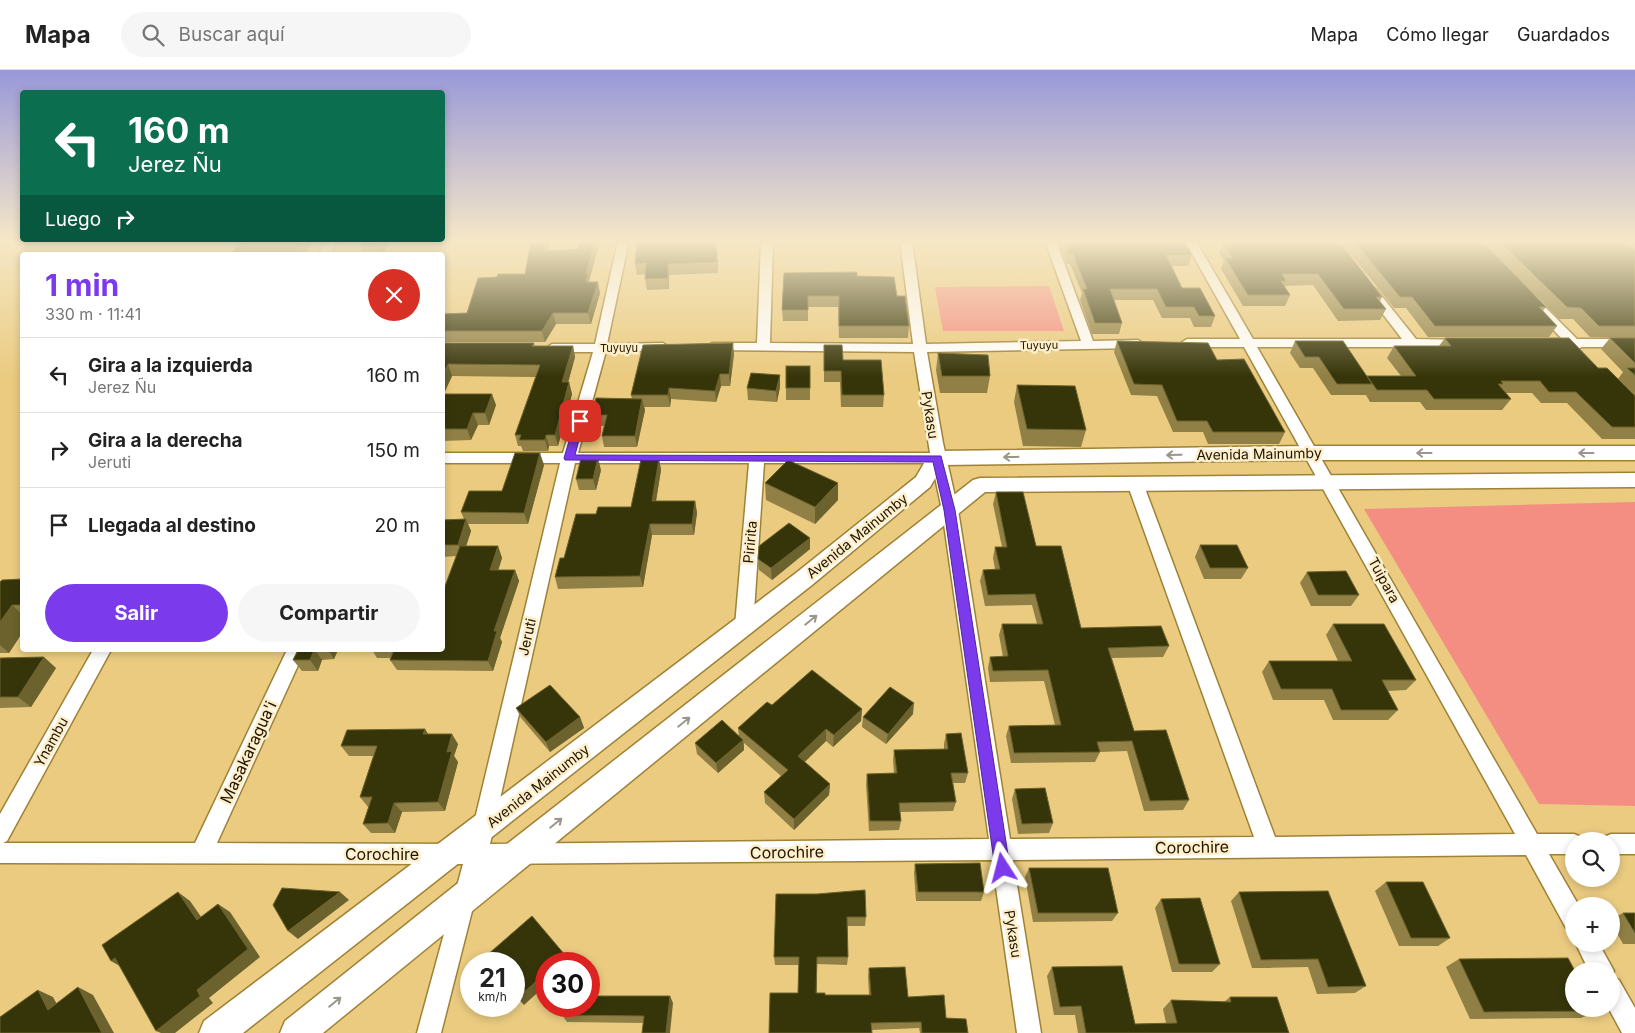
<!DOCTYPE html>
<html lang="es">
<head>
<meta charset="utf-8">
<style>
	body { margin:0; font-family:Inter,sans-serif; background:#f6f6f6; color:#222; height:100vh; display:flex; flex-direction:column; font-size:19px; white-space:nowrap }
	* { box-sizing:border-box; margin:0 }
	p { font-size:16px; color:#767676 }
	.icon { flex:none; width:28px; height:28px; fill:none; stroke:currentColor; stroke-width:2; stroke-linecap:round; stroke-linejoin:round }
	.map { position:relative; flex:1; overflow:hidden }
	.drawer { position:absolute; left:20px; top:182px; width:425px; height:400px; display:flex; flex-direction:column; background:#fff; border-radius:5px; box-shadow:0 2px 8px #0003 }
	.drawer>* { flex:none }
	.top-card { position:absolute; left:20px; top:20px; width:425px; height:152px; border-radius:5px; box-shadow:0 2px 8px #0003; background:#0b6e4f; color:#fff; overflow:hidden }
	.buttons { position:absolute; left:1565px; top:762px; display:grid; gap:10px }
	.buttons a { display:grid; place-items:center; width:55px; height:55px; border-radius:50%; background:#fff; box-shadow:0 2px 8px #0003; font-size:25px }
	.speed { position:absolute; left:460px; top:882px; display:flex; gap:10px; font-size:25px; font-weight:700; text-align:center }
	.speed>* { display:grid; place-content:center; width:65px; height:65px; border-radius:50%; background:#fff; box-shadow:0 2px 8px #0003; line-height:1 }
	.speed small { font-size:12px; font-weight:400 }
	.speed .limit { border:8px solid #d22; background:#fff; color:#111 }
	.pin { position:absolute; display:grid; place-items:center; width:42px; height:42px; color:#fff; margin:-21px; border-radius:10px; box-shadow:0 2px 8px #0006 }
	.me { position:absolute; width:55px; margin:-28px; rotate:351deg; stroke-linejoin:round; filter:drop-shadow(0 0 4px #0008) }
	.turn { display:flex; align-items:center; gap:18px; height:105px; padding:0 25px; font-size:22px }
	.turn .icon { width:65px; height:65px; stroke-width:2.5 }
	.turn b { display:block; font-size:35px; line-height:42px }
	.then { display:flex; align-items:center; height:48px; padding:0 25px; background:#0003; gap:10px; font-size:19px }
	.round { display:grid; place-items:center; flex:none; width:52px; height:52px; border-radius:26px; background:#f6f6f6 }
	.overview { display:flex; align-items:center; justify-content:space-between; height:85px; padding:0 25px }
	h1 { font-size:30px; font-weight:700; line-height:38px; color:#7c3aed }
	.button { display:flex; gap:10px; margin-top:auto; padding:10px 25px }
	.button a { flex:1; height:58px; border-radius:30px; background:#7c3aed; color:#fff; font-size:20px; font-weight:700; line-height:58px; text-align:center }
	.button a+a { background:#f6f6f6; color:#222 }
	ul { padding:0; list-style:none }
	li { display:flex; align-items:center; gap:15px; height:75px; padding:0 25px; border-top:1px solid #e0e0e0 }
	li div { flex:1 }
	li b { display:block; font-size:19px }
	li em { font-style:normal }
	header { display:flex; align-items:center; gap:30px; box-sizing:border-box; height:70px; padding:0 25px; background:#fff; border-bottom:1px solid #e0e0e0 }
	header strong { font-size:24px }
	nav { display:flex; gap:28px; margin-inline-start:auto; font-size:18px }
	.search { width:350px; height:45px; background:#f6f6f6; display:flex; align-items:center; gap:12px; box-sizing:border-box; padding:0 18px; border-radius:28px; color:#767676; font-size:19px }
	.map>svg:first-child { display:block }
	.green { fill:#f58e82 }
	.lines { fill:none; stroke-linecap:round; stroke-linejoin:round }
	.street-casing { stroke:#9f8236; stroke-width:3 }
	.secondary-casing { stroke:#9f8236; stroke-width:3 }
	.street { fill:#fff; fill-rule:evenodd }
	.secondary { fill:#fff; fill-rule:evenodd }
	.wall { fill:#908045 }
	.shaded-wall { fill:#6c622d }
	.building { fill:#36350a; stroke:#6c622d }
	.oneway { stroke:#9a968c }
	.route { fill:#7c3aed; stroke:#51269a }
	.labels { text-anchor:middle; stroke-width:5; stroke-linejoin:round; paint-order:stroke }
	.far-street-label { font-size:11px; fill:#1e1500; stroke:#feeeca }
	.street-label { font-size:14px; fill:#1e1500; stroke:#feeeca }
	.near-street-label { font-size:16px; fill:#1e1500; stroke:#feeeca }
</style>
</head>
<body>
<header>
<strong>Mapa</strong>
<div class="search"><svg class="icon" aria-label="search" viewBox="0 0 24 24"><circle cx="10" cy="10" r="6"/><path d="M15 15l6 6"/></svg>Buscar aquí</div>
<nav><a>Mapa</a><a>Cómo llegar</a><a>Guardados</a></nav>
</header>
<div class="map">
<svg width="1635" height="963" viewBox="0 0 1635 963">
	<rect width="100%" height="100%" fill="#eacb80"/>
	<g class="green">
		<polygon points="1049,216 1064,261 943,261 935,217"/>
		<polygon points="1635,432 1635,736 1539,734 1364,439"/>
	</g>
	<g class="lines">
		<defs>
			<g id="street">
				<polygon points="326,171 337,171 330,185 318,185"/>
				<path d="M618,171H629L607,274L663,273L669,277L663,281H606L578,383H930L914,282L707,280L706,277L712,273H757L761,171H773L770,273L913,274L900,171H912L926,274L1081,271L1045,171H1056L1093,271L1138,270L1144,274L1138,278L927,282L943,373L958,440L1010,769L1254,767L1127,413L1130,409H1140L1143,413L1275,767L1515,764L1244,277H1187L1181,273L1187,269H1240L1185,171H1196L1253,269H1402L1366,222L1372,218L1376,219L1416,269L1468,270L1469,273L1463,277H1257L1537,764H1574L1581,767L1583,771H1574V784H1549L1579,836H1574V861L1566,858L1526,785L1013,790L1041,963H1017L992,790L484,794L441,963H417L463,794L0,793V744L93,580H111L7,771L3,773H195L287,580H305L217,773L469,774L560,393H442V383H563L593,282H552L546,278L552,274H595ZM575,393H749L735,556L738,561L744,563L750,561L753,556L764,393H932L942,440L989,769L490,774Z"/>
				<polygon points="1541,236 1545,237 1577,269 1635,269 1635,277 1582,277 1576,280 1570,277 1547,276 1546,273 1547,270 1562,269 1535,240"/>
				<polygon points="1611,764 1635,764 1635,784 1611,784 1611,771 1602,771 1604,767"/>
				<polygon points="1576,874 1599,874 1614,901 1611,906 1619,910 1635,938 1635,963 1622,963 1609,939 1611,939 1611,901 1589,901"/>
			</g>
			<g id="secondary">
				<polygon points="1312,376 1635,376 1635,390 1312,390 943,395 930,417 812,515 243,963 199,963 204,951 796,503 916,407 930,383 937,381"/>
				<polygon points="1635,403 1635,417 985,422 323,963 280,963 285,951 507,774 973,410 980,408"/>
			</g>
		</defs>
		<use href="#street" class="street-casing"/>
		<use href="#secondary" class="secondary-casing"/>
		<use href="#street" class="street"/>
		<use href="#secondary" class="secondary"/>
	</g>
	<g class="wall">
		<polygon points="390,171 383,185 364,185 361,177"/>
		<polygon points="580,171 600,171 589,211 600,223 591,254 556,254 545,272 442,272 442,244 467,243 497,207 525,204 549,181 578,179"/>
		<polygon points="1058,171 1184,171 1192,185 1188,196 1171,196 1182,218 1215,246 1211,257 1194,257 1190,248 1162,248 1153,230 1114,230 1122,253 1119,264 1092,264 1080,230 1082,223 1070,194 1067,194"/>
		<polygon points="1244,171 1339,171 1382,227 1380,231 1386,239 1380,250 1338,251 1313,215 1284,216 1290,225 1285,236 1243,236 1221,199 1224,191 1219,183 1223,172 1245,172"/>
		<polygon points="1340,171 1635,171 1635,369 1602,369 1567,333 1541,333 1532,323 1505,323 1511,329 1502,340 1426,340 1420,332 1370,332 1366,325 1331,325 1313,298 1300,298 1290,283 1295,271 1367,306 1401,306 1387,288 1394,276 1439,276 1445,268 1598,298 1618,309 1623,302 1601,279 1610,268 1622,268 1590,267 1573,249 1559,249 1527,217 1546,237 1543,241 1557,256 1549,267 1428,267 1406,238 1394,238"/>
		<polygon points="717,179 718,203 669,205 669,219 647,220 645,209 646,204 637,205 635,194"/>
		<polygon points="784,203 857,206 897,226 909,256 908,268 839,268 838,237 808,237 808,251 783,251 782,240"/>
		<polygon points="1117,271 1217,290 1285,362 1279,374 1208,374 1203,362 1173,362 1157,326 1131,325 1114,282"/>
		<polygon points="442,273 534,273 535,276 573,276 575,287 568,312 569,312 572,324 558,376 549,376 548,381 523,381 521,376 518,376 515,365 536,307 452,306 444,324 496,335 489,355 478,355 471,370 442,371"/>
		<polygon points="824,275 884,325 883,337 841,337 840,312 824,312"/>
		<polygon points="938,283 990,306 987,323 940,323 936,300"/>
		<polygon points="734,284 730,316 721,316 716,332 671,329 670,337 644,337 645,340 637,377 604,377 602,366 604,356 594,356 592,345 632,329 631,325"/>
		<polygon points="810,296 810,330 786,330 786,318"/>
		<polygon points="1017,315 1086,360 1081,377 1023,376 1014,332"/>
		<polygon points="780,317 777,332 748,330 747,318"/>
		<polygon points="659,389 661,400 656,431 695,431 697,443 694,465 652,465 643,517 558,519 555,507 564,488 596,444 631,437"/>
		<polygon points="544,395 528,454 468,454 471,461 466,476 498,476 502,488 498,500 515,500 519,511 500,568 502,572 493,601 397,600 390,590 391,588 377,588 372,580 442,580 457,486 442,487 442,450 464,449 461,442 502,421"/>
		<polygon points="601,400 596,420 579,420 576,409"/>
		<polygon points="765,413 838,430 815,454 766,430"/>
		<polygon points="996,422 1036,476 1081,558 1169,576 1163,587 1112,588 1134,661 1189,730 1183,740 1144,741 1127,681 1100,682 1095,692 1011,693 1006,666 1009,656 1055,655 1044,611 990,612 988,598 990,587 1003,587 999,565 1002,554 1037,554 1032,535 985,536 980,511 983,500 995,499 993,488 995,477 1002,477 993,434"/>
		<polygon points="810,468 810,479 772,510 759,500 758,489"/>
		<polygon points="1200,475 1248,498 1241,509 1204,509 1195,487"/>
		<polygon points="1307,502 1359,525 1351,536 1311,536 1300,513"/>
		<polygon points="22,509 22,563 9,583 0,583 0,512"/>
		<polygon points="1333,554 1416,610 1406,620 1388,621 1398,640 1388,650 1333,650 1324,630 1273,630 1262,602 1269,591 1338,591 1326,565"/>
		<polygon points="298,580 338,580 334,589 322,590 318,601 302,601 293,590"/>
		<polygon points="0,588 56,598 31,637 0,638"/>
		<polygon points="772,635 862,639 861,651 833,677 826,671 805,692 830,714 829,725 794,760 765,733 764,722 781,706 744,673 744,680 718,703 697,684 695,673 739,666 738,658"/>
		<polygon points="516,638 580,647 584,658 550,682 521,648"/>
		<polygon points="913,644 886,674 862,657 863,647"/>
		<polygon points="425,659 428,664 458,674 454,686 458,692 445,741 402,742 395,763 371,763 363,754 369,737 368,737 360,727 373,686 349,686 341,676"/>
		<polygon points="946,664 968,703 965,713 953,713 956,732 953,741 900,742 901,751 899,760 869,761 866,714 867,704 894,703 893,690 894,680 944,679 944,674"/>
		<polygon points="1015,719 1053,753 1049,763 1018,764 1012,729"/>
		<polygon points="915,794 984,822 981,831 916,831 914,803"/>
		<polygon points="1029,798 1118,843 1112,851 1033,852 1025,807"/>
		<polygon points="1386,812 1450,868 1438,876 1399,876 1375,821"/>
		<polygon points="1239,822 1366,916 1355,923 1317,924 1308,897 1252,898 1231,831"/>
		<polygon points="817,824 866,847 865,856 847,856 848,887 847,895 817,894 817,923 825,925 869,925 868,906 869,898 908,927 946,948 968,963 920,963 919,958 871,960 798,923 799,895 775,895 774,887"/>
		<polygon points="1161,829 1220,894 1212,902 1172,902 1155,838"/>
		<polygon points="1623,843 1635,843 1635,874 1623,874 1611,852 1611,849"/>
		<polygon points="1459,889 1597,941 1581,948 1470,949 1446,897"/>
		<polygon points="1052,897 1135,954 1166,953 1163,939 1171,930 1224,932 1230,927 1289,963 1078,963 1075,945 1054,945 1047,906"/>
		<polygon points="673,933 643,953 567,952 562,945"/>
	</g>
	<g class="shaded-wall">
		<polygon points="303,171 309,171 311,176 305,185 294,185"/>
		<polygon points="380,171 390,171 383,185 381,185 377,177"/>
		<polygon points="546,171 550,171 547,192 544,181"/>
		<polygon points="595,171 600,171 589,211 590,215 586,212 586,204"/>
		<polygon points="716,171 717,179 718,203 717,192"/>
		<polygon points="668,194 669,205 669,219 668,208"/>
		<polygon points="598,212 600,223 591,254 588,243"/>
		<polygon points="553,243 556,254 545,272 542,261"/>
		<polygon points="733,273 734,284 730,316 729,304"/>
		<polygon points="573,276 575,287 565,324 562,312"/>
		<polygon points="448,294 452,306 442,327 442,306"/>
		<polygon points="720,304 721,316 716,332 715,321"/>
		<polygon points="780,305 780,317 777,332 776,321"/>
		<polygon points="569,312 572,324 558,376 555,365"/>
		<polygon points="669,318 671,329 670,337 668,325"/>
		<polygon points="492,324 496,335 489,355 485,343"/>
		<polygon points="642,329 645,340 637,377 635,366"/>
		<polygon points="473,343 478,355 471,370 467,359"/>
		<polygon points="546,365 549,376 548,381 545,370"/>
		<polygon points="540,383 544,395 528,454 524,443"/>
		<polygon points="598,388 601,400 596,420 593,409"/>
		<polygon points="659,389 661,400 654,443 652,431"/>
		<polygon points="838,413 838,430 815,454 815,437"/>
		<polygon points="695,431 697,443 694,465 692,454"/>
		<polygon points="466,449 471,461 463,486 458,475"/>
		<polygon points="650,454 652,465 643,517 640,506"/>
		<polygon points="810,468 810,479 772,510 771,498"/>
		<polygon points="498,476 502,488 495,511 490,500"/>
		<polygon points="515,500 519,511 500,568 502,572 493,601 488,591 494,561"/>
		<polygon points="12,535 22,544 22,563 9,583 0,575 0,552"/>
		<polygon points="314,580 315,580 322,590 318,601 310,590"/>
		<polygon points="328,580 338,580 334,589"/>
		<polygon points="44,587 56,598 31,637 18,627"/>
		<polygon points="914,633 913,644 886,674 888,664"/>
		<polygon points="862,639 861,651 833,677 834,665"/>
		<polygon points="580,647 584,658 550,682 546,672"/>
		<polygon points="425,659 431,669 423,664"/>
		<polygon points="826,659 826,671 798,698 798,686"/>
		<polygon points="452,664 458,674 454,686 458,692 445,741 438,732 447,682"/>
		<polygon points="743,670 744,680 718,703 716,693"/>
		<polygon points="830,714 829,725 794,760 794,749"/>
		<polygon points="394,733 402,742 395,763 388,753"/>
		<polygon points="178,822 190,831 209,858 197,850"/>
		<polygon points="340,822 349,830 298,869 288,861"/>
		<polygon points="218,834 230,842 260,887 209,928 213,933 175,963 161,963 156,961 197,920"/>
		<polygon points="565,885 570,893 569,894 555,894"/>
		<polygon points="115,888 125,899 111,891"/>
		<polygon points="546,902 546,915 524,935 518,928"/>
		<polygon points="78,917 93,925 114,963 102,963"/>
		<polygon points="38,920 53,927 64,947 48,940"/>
		<polygon points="670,926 673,933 670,963 666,963"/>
	</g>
	<g class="building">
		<polygon points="252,171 303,171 294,185 230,185 239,173"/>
		<polygon points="363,171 380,171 377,177 361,177"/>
		<polygon points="531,171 546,171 544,181 578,179 580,171 595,171 586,204 588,204 586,212 598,212 588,243 553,243 542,261 442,261 442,244 467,243 478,208 497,207 498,204 525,204"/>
		<polygon points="637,171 716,171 717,192 668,194 668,208 645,209 646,193 635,194"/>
		<polygon points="1065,171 1184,171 1192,185 1166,185 1182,218 1200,218 1215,246 1199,246 1194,237 1166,237 1157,219 1110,219 1122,253 1095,253 1083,219 1087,219 1073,184 1069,184"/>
		<polygon points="1255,171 1339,171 1382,227 1376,227 1386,239 1344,239 1318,204 1282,204 1286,211 1281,211 1290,225 1248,225 1225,188 1233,188 1223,172 1256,172"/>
		<polygon points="1354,171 1482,171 1546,237 1539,237 1557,256 1435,256 1412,227 1400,227"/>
		<polygon points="1499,171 1625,171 1635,181 1635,256 1599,256 1581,238 1567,237"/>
		<polygon points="857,202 857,206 894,207 897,226 905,226 909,256 839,256 839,226 808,226 808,240 782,240 784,203"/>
		<polygon points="1445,268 1569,268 1598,298 1607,298 1635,326 1635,357 1612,357 1576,322 1549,322 1540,311 1501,311 1503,314 1498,314 1511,329 1434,329 1427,320 1377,320 1367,306 1416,306 1394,276 1451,276"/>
		<polygon points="1610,268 1635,268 1635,293"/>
		<polygon points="1117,271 1208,273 1217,290 1244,289 1285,362 1213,362 1207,351 1177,351 1162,315 1134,314"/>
		<polygon points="1295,271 1343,271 1372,314 1337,314 1319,287 1305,287"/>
		<polygon points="442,273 534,273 532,276 573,276 562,312 569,312 555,365 546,365 545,370 519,370 521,365 515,365 540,295 448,294 442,306"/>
		<polygon points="733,273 729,304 720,304 715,321 669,318 668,325 631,325 643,275"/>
		<polygon points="824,275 842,275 843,290 881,290 884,325 842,325 841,301 824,301"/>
		<polygon points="938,283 988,285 990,306 942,306"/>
		<rect x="786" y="296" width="24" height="22"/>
		<polygon points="1627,298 1635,298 1635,305"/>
		<polygon points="751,303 780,305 776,321 747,318"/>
		<polygon points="1017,315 1075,316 1086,360 1027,359"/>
		<polygon points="442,324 492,324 485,343 473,343 467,359 442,359"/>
		<polygon points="596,328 642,329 635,366 602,366 607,345 592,345"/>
		<polygon points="515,383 540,383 524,443 461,442 469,421 502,421"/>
		<polygon points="581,388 598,388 593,409 576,409"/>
		<polygon points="641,389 659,389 652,431 695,431 692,454 650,454 640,506 555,507 560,488 564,488 576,444 596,444 598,437 631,437"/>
		<polygon points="788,390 838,413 815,437 765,413"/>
		<polygon points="996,422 1023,422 1036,476 1061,476 1081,558 1161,556 1169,576 1108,578 1134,661 1166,660 1189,730 1150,731 1132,671 1097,672 1100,682 1014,683 1009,656 1061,655 1048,600 993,601 990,587 1008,586 1002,554 1043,554 1035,524 988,525 983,500 1000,499 995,477 1007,477"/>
		<polygon points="466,449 458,475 442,475 442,450"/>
		<polygon points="789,453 810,468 771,498 758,489 759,476"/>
		<polygon points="1200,475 1237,475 1248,498 1210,498"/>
		<polygon points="460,476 498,476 490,500 515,500 494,561 497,561 488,591 390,590 394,580 442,580 442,524"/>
		<polygon points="1346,501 1359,525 1318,525 1307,502"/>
		<polygon points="22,509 22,535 12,535 0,552 0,512 2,510"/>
		<polygon points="1333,554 1384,554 1416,610 1382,610 1398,640 1341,640 1332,619 1281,619 1269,591 1352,591"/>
		<polygon points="298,580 314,580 310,590 293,590"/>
		<polygon points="44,587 18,627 0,627 0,588"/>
		<polygon points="812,600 862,639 834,665 826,659 798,686 830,714 794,749 764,722 788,700 738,658 767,632 772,635"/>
		<polygon points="550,615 580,647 546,672 516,638"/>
		<polygon points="890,617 914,633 888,664 863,647"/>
		<polygon points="722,650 743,670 716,693 695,673"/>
		<polygon points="425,659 423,664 452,664 447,682 452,681 438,732 394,733 388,753 363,754 372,727 360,727 377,676 341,676 347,660"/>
		<polygon points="961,663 968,703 951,703 956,732 899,733 901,751 870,751 867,704 897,703 894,680 948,679 946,664"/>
		<polygon points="1045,718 1053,753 1022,754 1015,719"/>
		<polygon points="980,793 984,822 918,822 915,794"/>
		<polygon points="1029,798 1108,798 1118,843 1038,843"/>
		<polygon points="1386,812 1423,812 1450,868 1411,868"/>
		<polygon points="282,818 340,822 288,861 273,835"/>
		<polygon points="865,820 866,847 847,847 848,887 817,887 816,923 825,923 825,925 871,925 869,898 905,897 908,927 944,925 946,948 966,949 968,963 922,963 921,952 871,953 872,963 769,963 770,923 798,923 799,887 774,887 776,824 817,824"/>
		<polygon points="1328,821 1366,916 1328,917 1318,889 1261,890 1239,822"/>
		<polygon points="178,822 197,850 218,834 248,879 197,920 200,926 156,961 115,888 111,891 102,875"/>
		<polygon points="1200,828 1220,894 1179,894 1161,829"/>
		<polygon points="1623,843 1635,843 1635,863"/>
		<polygon points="532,846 565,885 555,894 546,894 546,902 518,928 514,922 514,894 492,894 486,886"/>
		<polygon points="1568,888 1575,901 1574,901 1574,939 1596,939 1597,941 1484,942 1459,889"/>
		<polygon points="1122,896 1135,954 1177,953 1171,930 1231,932 1230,927 1277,927 1289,963 1086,963 1081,936 1060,937 1052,897"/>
		<polygon points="78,917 102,963 0,963 0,947 38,920 48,940"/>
		<polygon points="589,926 670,926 666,963 642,963 644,946 562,945 563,936 589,936"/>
	</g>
	<defs><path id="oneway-shaft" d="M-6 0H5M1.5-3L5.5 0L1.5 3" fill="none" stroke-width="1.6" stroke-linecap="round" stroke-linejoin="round" transform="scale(1.25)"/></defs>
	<g class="oneway">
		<use href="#oneway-shaft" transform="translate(1424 383) rotate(-180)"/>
		<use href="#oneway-shaft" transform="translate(1586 383) rotate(-180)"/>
		<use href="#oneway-shaft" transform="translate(1174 385) rotate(179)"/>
		<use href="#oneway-shaft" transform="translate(1011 387) rotate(179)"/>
		<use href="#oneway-shaft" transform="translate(811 550) rotate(-39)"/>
		<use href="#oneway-shaft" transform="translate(684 652) rotate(-39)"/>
		<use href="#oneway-shaft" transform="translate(556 753) rotate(-39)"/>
		<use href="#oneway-shaft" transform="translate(335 932) rotate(-39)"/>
	</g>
	<linearGradient id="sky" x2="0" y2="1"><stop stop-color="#9898d8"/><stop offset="0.56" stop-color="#f6e8c6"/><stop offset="1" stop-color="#f6e8c6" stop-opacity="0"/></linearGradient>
	<rect width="1635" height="306" fill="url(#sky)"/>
	<polygon class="route" points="580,348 584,351 575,385 941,386 955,440 1010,798 1008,803 1003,805 997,803 995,798 944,440 933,392 565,390 564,388 575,351"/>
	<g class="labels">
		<g class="far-street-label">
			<text transform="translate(1039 275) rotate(-1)" y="4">Tuyuyu</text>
			<text x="619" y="282">Tuyuyu</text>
		</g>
		<g class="street-label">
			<text transform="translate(930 345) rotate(81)" y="5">Pykasu</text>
			<text transform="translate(1259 384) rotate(-1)" y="5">Avenida Mainumby</text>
			<text transform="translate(857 466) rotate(-39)" y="5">Avenida Mainumby</text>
			<text transform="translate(750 472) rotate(-85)" y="5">Piririta</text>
			<text transform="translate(1384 510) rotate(61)" y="5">Tuipara</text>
			<text transform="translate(527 567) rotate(-77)" y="5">Jeruti</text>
			<text transform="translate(51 672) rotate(-61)" y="5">Ynambu</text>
			<text transform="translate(538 716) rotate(-38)" y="5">Avenida Mainumby</text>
			<text transform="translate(1013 864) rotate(81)" y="5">Pykasu</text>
		</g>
		<g class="near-street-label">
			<text transform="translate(248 682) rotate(-65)" y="6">Masakaragua'i</text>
			<text transform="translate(1192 777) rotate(-1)" y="6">Corochire</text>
			<text transform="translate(787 782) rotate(-1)" y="6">Corochire</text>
			<text x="382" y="790">Corochire</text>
		</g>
	</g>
</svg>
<div class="buttons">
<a><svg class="icon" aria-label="search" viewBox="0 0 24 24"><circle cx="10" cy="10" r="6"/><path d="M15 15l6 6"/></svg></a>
<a>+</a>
<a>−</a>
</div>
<div class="speed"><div>21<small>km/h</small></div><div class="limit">30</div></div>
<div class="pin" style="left:580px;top:351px;background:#d93025"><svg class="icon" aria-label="arrive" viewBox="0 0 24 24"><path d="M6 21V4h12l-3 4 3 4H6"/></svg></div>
<svg class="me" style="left:1003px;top:798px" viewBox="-20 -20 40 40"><path d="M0-17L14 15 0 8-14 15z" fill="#7c3aed" stroke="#fff" stroke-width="4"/></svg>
<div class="top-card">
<div class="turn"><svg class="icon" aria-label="left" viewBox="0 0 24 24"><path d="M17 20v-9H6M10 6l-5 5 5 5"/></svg><div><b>160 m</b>Jerez Ñu</div></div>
<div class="then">Luego<svg class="icon" aria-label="right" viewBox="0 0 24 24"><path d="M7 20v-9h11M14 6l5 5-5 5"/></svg></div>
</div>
<section class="drawer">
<div class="overview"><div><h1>1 min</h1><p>330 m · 11:41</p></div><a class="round" style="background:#d93025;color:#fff"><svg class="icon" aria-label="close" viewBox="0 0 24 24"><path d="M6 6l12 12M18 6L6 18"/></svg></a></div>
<ul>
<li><svg class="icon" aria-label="left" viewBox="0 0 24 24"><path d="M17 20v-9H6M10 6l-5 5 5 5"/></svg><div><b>Gira a la izquierda</b><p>Jerez Ñu</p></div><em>160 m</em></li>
<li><svg class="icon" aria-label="right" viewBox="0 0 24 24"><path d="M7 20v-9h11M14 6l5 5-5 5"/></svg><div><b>Gira a la derecha</b><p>Jeruti</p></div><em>150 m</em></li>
<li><svg class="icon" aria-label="arrive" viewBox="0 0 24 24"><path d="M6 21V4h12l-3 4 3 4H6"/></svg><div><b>Llegada al destino</b></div><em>20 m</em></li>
</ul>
<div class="button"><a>Salir</a><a>Compartir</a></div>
</section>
</div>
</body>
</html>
